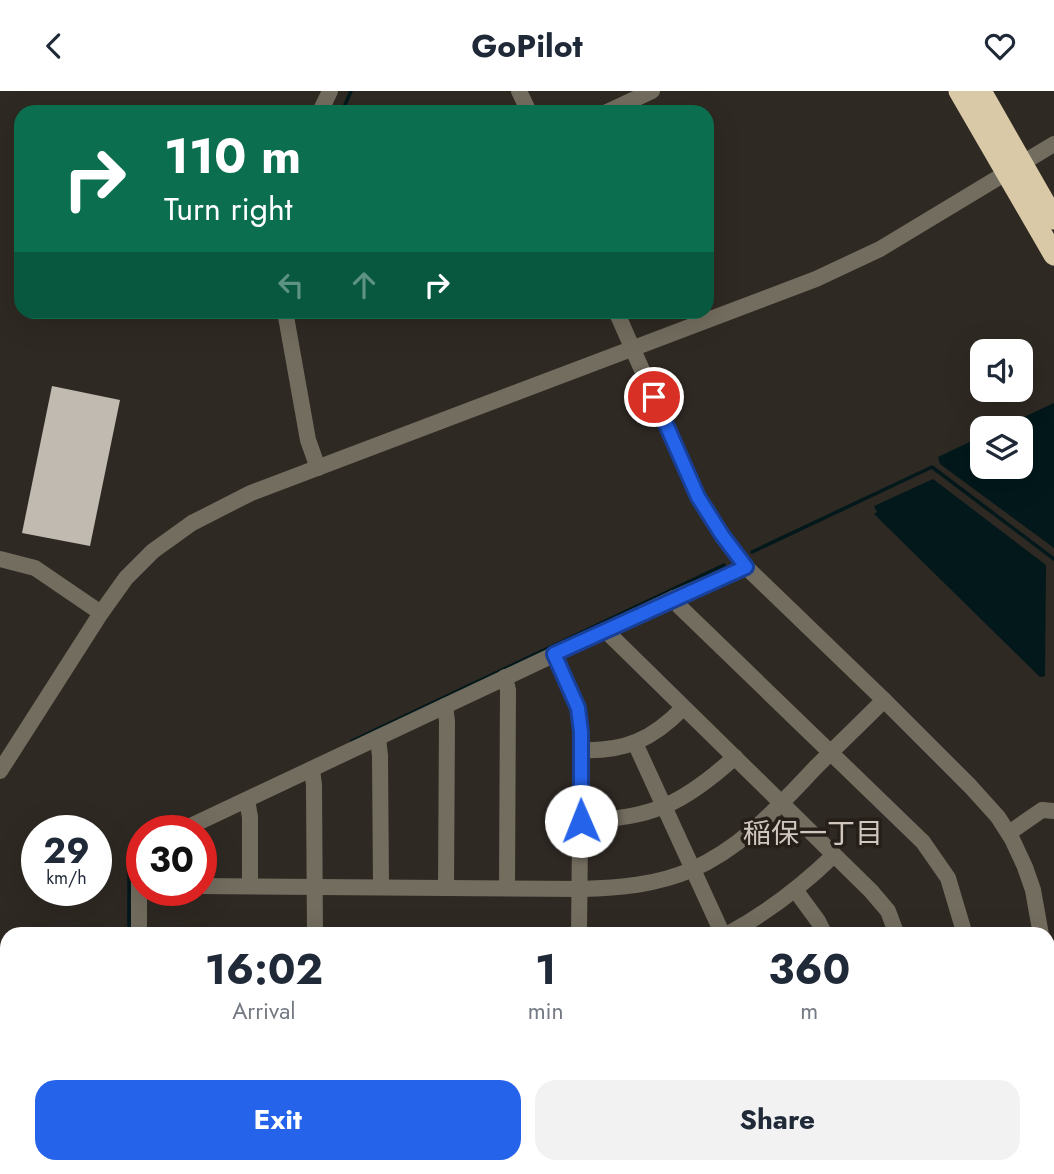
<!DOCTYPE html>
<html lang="en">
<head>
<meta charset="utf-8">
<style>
	body { margin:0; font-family:Jost,"Noto Sans JP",sans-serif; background:#f2f2f3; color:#1f2937; height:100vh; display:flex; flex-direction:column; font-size:26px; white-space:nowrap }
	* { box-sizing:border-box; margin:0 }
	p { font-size:23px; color:#747a83 }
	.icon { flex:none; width:38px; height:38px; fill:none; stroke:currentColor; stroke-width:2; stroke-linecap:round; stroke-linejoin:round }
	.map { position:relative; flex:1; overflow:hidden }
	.details { position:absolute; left:0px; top:836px; width:1055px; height:247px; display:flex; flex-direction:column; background:#fff; border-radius:21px 21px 0 0; box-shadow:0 7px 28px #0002 }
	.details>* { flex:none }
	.guide { position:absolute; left:14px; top:14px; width:700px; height:214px; border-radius:21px; box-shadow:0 7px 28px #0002; background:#0b6e4f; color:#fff; overflow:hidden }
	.tools { position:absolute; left:970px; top:248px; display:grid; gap:14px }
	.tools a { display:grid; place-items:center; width:63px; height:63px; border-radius:14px; background:#fff; box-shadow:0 7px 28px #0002; font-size:35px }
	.speed { position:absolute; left:21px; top:724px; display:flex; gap:14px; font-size:35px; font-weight:700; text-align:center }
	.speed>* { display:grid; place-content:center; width:91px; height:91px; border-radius:50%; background:#fff; box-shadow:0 7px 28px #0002; line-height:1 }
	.speed small { font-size:18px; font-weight:400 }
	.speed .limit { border:10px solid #d22; background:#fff; color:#111 }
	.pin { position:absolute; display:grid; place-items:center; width:60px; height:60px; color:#fff; margin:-30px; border:4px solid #fff; border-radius:50%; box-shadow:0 2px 7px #0007 }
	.me { position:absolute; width:77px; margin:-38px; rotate:359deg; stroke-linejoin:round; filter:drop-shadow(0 0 5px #0008) }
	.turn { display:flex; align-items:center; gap:24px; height:147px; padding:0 35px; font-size:32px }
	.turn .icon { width:91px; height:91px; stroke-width:2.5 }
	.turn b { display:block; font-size:49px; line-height:60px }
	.lanes { display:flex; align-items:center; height:66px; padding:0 35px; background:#0003; justify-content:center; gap:35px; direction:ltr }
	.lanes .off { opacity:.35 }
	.eta { display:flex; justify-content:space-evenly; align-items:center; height:119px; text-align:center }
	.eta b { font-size:42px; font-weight:700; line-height:49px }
	.primary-button { display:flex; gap:14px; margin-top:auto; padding:14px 35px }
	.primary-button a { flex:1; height:80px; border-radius:21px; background:#2563eb; color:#fff; font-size:28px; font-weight:700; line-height:80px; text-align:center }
	.primary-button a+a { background:#f2f2f3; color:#1f2937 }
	header { display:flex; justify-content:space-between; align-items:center; height:91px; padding:0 35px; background:#fff; font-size:32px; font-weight:700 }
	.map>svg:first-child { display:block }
	.water { fill:#02181b }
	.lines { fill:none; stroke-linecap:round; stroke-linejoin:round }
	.stream { stroke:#02181b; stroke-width:3.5 }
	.building { fill:#c0bab1 }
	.minor { stroke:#736d5f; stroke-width:16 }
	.highway { stroke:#d9c9a6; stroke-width:21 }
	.route-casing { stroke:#184099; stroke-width:18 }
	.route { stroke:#2563eb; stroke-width:12 }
	.labels { text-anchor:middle; stroke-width:7; stroke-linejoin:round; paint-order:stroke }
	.neighbourhood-label { font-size:28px; fill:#cfc6be; stroke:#261f19 }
</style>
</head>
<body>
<header><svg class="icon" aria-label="back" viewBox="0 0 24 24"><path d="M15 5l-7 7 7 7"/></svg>GoPilot<svg class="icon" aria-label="heart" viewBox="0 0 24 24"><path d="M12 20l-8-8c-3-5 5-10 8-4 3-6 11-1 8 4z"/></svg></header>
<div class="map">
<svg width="1054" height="1083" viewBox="0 0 1054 1083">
	<rect width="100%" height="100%" fill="#2f2923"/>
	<g class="water">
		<polygon points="1054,312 1054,457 940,373 938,366 982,345 982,376 1020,376 1020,338 998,338"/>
		<polygon points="933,388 1046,474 1045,585 1040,586 874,423 877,421 874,415"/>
	</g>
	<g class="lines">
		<g class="stream">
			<polyline points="342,21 351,0"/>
			<polyline points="752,461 932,376 1054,468"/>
			<polyline points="352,650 724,474"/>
			<polyline points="129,844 129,759 136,756"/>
		</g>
	</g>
	<polygon class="building" points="52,295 120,309 90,455 22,442"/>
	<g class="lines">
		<g class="minor">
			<polyline points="519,0 529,21"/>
			<polyline points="320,21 330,0"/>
			<polyline points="607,21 652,0"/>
			<polyline points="285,220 308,349 318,377"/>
			<polyline points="616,220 698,406 722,444 746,476 884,609 970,695 998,726 1012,748 1025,776 1033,799 1041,844"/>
			<polyline points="0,468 35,477 101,522"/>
			<polyline points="674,507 680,516 923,751 948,787 965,844"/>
			<polyline points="606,540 871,800 888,820 897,844"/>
			<polyline points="554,563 578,617 581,641 579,844"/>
			<polyline points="505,586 508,599 507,797"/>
			<polyline points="445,615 447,630 446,796"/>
			<polyline points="378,647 380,665 381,796"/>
			<polyline points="635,652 723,844"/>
			<path d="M580,659C624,661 652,649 683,617"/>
			<polyline points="312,678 314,694 315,844"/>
			<polyline points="0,680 101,522 126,487 153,460 192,432 251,402 816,188 880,158 1054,53"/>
			<polyline points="247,709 250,726 250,795"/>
			<path d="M581,729C651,729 684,712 735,666"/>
			<polyline points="180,740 674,507 746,476"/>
			<polyline points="1009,742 1042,719 1054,720"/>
			<path d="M201,795L581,798C619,797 656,794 691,779C742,757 778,716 815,677C838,654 861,632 884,609"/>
			<polyline points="796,800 818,830 825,844"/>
			<polyline points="139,844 139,765 142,760"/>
			<path d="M726,844C767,822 801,796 834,764"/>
			<polyline points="0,880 7,884"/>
			<polyline points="0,1004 3,1004 3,1083"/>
			<polyline points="1048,1016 1054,1024"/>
			<polyline points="139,1076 140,1083"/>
			<polyline points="389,1076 389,1083"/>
			<polyline points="574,1076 574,1083"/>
			<polyline points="895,1076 895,1083"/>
			<polyline points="231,1083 231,1076"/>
			<polyline points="332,1083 332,1076"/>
			<polyline points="447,1083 447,1076"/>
			<polyline points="502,1083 502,1076"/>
			<polyline points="642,1083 642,1076"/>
			<polyline points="708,1083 708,1076"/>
			<polyline points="776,1083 776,1076"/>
			<polyline points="832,1083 832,1076"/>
			<polyline points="950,1083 950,1076"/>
			<polyline points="1008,1083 1008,1076"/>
		</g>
		<g class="highway">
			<polyline points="959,0 1054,164"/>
			<polyline points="981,0 1054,128"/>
		</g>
	</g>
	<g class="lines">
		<defs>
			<polyline id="route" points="581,730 581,641 578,617 554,563 746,476 722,444 698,406 654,306"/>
		</defs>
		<use href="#route" class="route-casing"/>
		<use href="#route" class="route"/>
	</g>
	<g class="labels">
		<g class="neighbourhood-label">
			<text x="813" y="752">稲保一丁目</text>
		</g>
	</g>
</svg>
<div class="tools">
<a><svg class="icon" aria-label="sound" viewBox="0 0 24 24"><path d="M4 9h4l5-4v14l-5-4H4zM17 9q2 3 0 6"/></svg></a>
<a><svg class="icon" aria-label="layers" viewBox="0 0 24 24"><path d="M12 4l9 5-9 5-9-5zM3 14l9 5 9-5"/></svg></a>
</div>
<div class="speed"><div>29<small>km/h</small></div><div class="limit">30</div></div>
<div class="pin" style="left:654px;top:306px;background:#d93025"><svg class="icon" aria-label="arrive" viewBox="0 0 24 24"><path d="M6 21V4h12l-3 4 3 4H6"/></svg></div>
<svg class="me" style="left:581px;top:730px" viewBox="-20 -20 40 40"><circle r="19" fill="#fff"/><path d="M0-13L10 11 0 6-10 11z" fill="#2563eb"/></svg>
<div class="guide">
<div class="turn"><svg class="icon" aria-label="right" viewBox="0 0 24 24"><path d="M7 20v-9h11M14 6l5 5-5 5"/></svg><div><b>110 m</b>Turn right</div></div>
<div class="lanes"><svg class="icon off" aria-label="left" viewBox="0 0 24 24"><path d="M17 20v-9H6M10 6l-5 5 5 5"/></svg><svg class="icon off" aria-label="ahead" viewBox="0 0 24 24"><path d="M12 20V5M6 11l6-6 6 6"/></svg><svg class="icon" aria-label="right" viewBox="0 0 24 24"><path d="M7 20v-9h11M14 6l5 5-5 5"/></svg></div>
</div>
<section class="details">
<div class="eta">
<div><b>16:02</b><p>Arrival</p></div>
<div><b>1</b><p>min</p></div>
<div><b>360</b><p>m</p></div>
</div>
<div class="primary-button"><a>Exit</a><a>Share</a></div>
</section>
</div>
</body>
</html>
